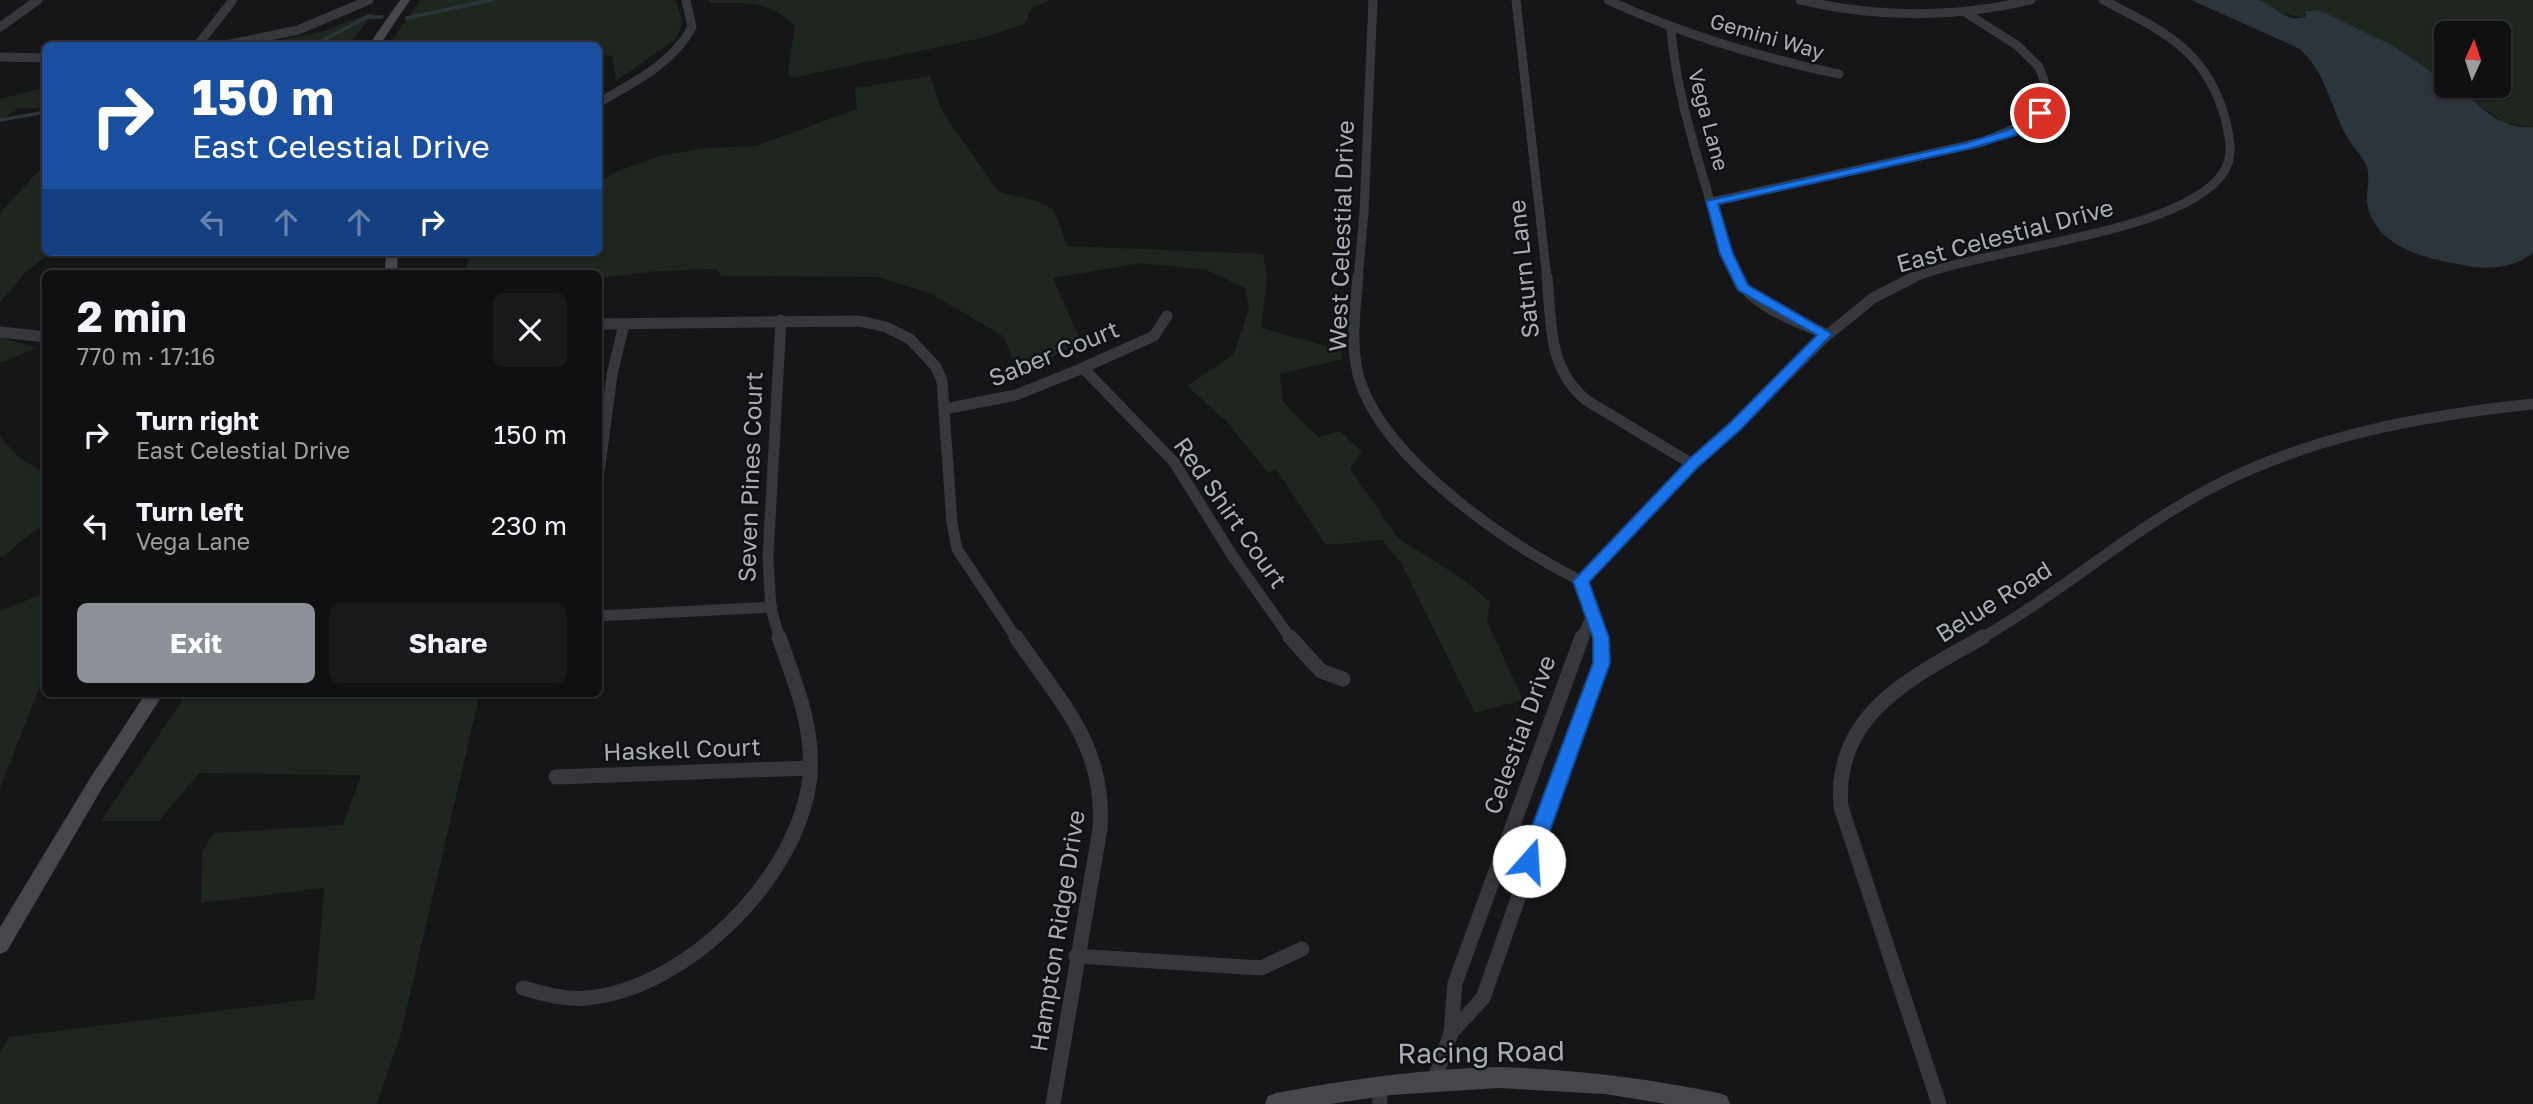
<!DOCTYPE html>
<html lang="en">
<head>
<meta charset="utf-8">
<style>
	body { margin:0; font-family:"Golos Text",sans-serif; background:#19191b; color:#f1f3f6; height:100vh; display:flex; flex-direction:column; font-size:26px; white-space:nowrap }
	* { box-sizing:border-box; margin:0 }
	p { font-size:23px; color:#9c9d9f }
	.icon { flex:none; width:38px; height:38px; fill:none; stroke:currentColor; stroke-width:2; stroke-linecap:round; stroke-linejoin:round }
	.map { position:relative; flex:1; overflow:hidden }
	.details { position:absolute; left:42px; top:270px; width:560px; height:427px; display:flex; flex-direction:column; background:#101012; border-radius:10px; box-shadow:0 2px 5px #0004,0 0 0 2px #303032 }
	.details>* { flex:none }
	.top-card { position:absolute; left:42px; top:42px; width:560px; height:214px; border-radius:10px; box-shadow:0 2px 5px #0004,0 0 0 2px #303032; background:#1a4fa0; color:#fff; overflow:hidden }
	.needle { width:46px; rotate:3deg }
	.tools { position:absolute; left:2434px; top:21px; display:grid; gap:14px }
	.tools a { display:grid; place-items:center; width:77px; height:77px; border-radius:10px; background:#101012; box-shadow:0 2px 5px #0004,0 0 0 2px #303032; font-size:35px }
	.pin { position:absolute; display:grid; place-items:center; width:60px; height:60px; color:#fff; margin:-30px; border:4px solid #fff; border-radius:50%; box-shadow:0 2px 7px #0007 }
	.me { position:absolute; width:77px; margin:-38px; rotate:19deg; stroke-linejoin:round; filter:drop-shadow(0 0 5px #0008) }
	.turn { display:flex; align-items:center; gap:24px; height:147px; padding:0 35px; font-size:32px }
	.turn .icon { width:91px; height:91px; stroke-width:2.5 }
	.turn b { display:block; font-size:49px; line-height:60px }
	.lanes { display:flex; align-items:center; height:66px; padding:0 35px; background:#0003; justify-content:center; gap:35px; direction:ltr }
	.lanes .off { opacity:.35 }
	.round { display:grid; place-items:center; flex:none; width:74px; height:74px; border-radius:10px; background:#19191b }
	.head { display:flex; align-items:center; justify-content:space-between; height:119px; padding:0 35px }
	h1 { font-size:42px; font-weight:700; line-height:52px }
	.button { display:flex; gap:14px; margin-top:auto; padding:14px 35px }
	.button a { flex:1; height:80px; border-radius:10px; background:#8c9099; color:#fff; font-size:28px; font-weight:700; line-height:80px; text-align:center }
	.button a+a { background:#19191b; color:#f1f3f6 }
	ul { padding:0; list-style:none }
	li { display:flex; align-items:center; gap:21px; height:91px; padding:0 35px }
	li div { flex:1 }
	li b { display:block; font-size:26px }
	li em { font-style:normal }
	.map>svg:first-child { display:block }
	.green { fill:#1e261f }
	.water { fill:#2c353c }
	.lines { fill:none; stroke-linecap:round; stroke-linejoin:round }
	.stream { stroke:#2c353c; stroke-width:3.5 }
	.street-far2 { stroke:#37383d; stroke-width:9 }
	.street-far1 { stroke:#37383d; stroke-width:11 }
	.street { stroke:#37383d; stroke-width:15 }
	.secondary { fill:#45474d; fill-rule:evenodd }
	.route { fill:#1a73e8; stroke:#114b97; stroke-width:2 }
	.labels { text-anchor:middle; stroke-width:5; stroke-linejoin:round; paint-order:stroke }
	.far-street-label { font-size:21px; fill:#a8adb8; stroke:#111113 }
	.street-label { font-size:24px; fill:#a8adb8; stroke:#111113 }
	.near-street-label { font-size:28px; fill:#a8adb8; stroke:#111113 }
</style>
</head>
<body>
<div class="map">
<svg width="2533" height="1104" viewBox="0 0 2533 1104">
	<rect width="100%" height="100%" fill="#161618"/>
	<g class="green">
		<polygon points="420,0 675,0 683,22 676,39 616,81 612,56 599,53 598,46 389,45"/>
		<path d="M708,0H1051L1031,8L1025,24L982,38L791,78L788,71L795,26C770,0 745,3 710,3Z"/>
		<polygon points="2259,0 2533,0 2533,127 2505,123 2451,86 2499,86 2499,33 2446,33 2446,82 2392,45 2319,10 2307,10 2303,18 2277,12"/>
		<polygon points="376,11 348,45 255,45 321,32"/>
		<polygon points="930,76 943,113 999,192 1037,201 1054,210 1067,246 1263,254 1267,279 1261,328 1341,350 1342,359 1280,374 1283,402 1318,437 1340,431 1362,452 1350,469 1398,538 1464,580 1490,602 1487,621 1523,700 1475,713 1401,563 1382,540 1326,545 1276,469 1268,473 1228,423 1187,386 1234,354 1249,309 1245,288 1207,270 1141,263 1053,278 1081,342 1019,373 1003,336 930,293 878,277 722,276 716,269 657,271 599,278 598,273 464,273 471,252 598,252 599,182 618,171 660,156 709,148 756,146 857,109 855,88"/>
		<polygon points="45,87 45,108 19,108 0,121 0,99"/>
		<polygon points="45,164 46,252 51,252 26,272 0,302 0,213"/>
		<polygon points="0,337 37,348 0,363"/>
		<polygon points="0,437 19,457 46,475 45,528 36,529 3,557 0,556"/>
		<polygon points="45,593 45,673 0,788 0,611"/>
		<polygon points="187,693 480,693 401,1033 377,1104 0,1104 0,1052 9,1037 315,999 324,888 201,903 202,852 214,833 343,825 361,775 199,773 159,821 101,821"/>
	</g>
	<path class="water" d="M2191,0C2205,0 2249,0 2259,0C2275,6 2286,23 2305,17L2306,11L2319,10L2392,45L2446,82V86C2477,92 2488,130 2533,127V253C2513,269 2486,270 2462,265C2428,259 2380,248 2369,211C2364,197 2371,183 2367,168C2363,155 2353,148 2347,137C2330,107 2326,70 2298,48Z"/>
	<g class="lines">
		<g class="stream">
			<polyline points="407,18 491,0"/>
			<polyline points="312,46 367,17 382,17"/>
			<polyline points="0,120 46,112"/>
		</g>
		<g class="street-far2">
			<polyline points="1516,0 1547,279"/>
			<path d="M1608,0C1683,35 1758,57 1839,74"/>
			<path d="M1800,0C1878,18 1953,19 2031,0"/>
			<polyline points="0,27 38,0"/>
			<path d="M1671,29C1675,82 1691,136 1706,187C1715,218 1723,251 1738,279"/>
			<polyline points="197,46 233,0"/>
			<polyline points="221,46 298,30 369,0"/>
			<polyline points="0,57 46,58"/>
			<path d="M598,103C632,83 673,64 692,27L686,0"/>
			<polyline points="1712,202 1983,142 2031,121 2045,100 2044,80 2039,67 2018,46 1968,14"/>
			<polyline points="1358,279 1364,212 1373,0"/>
			<path d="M1910,279C1985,247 2181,235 2223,173C2234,157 2230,139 2226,122C2208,50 2163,31 2103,0"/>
		</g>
		<g class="street-far1">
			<path d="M1358,277C1355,311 1349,351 1361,384C1389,463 1508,544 1581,581"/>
			<path d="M1547,277C1552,325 1547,367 1586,400L1692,464"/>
			<path d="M1737,277C1754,308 1795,320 1825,334"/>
			<polyline points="598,324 859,321 886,327 910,339 936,367 942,381 952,523 957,549 1017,639"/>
			<polyline points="1,332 46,337"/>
			<polyline points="1083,368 1174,462 1232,555 1291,639"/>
			<polyline points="945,409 1016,395 1078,370 1154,336 1167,316"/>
			<polyline points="599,472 612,375 624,324"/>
			<polyline points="1581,581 1697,459 1749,413 1824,338 1873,298 1914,277"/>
			<polyline points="1581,581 1601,639"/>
			<polyline points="598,616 772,607"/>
			<polyline points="780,639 771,609 768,557 781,320"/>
			<polyline points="1581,639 1592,616"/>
			<path d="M1980,639C2059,594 2127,533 2207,490C2308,436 2420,416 2533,404"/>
		</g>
		<g class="street">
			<path d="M1016,637C1060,702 1106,746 1100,829L1053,1104"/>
			<polyline points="1290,637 1321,671 1343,679"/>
			<polyline points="556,777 809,768"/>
			<polyline points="1076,956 1261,968 1302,949"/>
			<path d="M523,988C544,994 564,1000 586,998C686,990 800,876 810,776C814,725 795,684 779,637"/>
			<polyline points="1451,1033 1483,998 1601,663 1601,637"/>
			<polyline points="1435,1078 1451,1033 1455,983 1582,637"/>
			<polyline points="1379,1085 1380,1104"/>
			<path d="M1939,1104L1841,807C1833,713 1913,677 1983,637"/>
		</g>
		<g class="secondary">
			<polygon points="400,0 410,0 379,46 368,46"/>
			<polygon points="386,252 398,252 397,273 385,273"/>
			<polygon points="146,693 164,693 101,790 7,951 0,954 0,927 89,780"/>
			<path d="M1498,1067C1573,1069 1645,1078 1719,1093L1727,1096L1730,1104H1666L1605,1094L1498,1088L1391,1095L1330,1104H1265L1268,1096L1276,1093C1350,1079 1423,1069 1498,1067Z"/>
		</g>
	</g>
	<polygon class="route" points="2040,109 2046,113 2044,115 2016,135 1972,148 1718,204 1733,254 1748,285 1832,334 1741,429 1697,468 1589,582 1609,638 1610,663 1539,861 1536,867 1529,870 1522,867 1519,861 1593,663 1593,638 1573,581 1687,461 1731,422 1817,335 1738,290 1720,254 1706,201 1966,143 2008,130"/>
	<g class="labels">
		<g class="far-street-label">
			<text transform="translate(1767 37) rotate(16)" y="7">Gemini Way</text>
			<text transform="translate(1708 120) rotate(75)" y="7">Vega Lane</text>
		</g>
		<g class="street-label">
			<text transform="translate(1342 236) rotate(-88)" y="8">West Celestial Drive</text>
			<text transform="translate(2005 236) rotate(-15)" y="8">East Celestial Drive</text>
			<text transform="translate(1524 269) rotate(-96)" y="8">Saturn Lane</text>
			<text transform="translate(1054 354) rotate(-22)" y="8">Saber Court</text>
			<text transform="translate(751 477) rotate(-88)" y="8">Seven Pines Court</text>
			<text transform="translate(1230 513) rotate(55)" y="8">Red Shirt Court</text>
			<text transform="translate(1994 602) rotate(-32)" y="8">Belue Road</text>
			<text transform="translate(1520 735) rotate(-70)" y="8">Celestial Drive</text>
			<text transform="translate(682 750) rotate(-2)" y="8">Haskell Court</text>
			<text transform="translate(1058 931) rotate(-81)" y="8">Hampton Ridge Drive</text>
		</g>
		<g class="near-street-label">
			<text transform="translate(1481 1052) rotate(-1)" y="10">Racing Road</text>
		</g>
	</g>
</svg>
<div class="tools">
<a><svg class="needle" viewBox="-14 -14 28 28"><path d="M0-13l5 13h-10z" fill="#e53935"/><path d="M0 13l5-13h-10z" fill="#9c9d9f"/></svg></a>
</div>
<div class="pin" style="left:2040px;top:113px;background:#d93025"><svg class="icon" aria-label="arrive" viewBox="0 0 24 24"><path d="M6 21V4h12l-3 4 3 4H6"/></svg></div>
<svg class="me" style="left:1529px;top:861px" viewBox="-20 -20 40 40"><circle r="19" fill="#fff"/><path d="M0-13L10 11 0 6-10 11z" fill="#1a73e8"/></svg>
<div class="top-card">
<div class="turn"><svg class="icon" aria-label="right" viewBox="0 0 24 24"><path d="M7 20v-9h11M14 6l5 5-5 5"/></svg><div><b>150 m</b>East Celestial Drive</div></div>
<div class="lanes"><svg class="icon off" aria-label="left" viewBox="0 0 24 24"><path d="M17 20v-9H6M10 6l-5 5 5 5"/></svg><svg class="icon off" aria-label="ahead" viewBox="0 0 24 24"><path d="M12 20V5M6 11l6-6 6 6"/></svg><svg class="icon off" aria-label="ahead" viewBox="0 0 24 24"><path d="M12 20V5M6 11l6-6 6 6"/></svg><svg class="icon" aria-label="right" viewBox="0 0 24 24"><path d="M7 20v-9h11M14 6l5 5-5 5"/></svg></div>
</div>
<section class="details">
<div class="head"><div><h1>2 min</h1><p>770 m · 17:16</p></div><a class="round"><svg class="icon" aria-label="close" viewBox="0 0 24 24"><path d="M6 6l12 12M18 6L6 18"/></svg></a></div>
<ul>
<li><svg class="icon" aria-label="right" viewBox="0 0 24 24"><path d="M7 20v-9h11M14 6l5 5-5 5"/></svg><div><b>Turn right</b><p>East Celestial Drive</p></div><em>150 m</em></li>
<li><svg class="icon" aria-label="left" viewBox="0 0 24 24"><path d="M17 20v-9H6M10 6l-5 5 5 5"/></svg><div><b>Turn left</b><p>Vega Lane</p></div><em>230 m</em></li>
</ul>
<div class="button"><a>Exit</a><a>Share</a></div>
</section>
</div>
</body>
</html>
